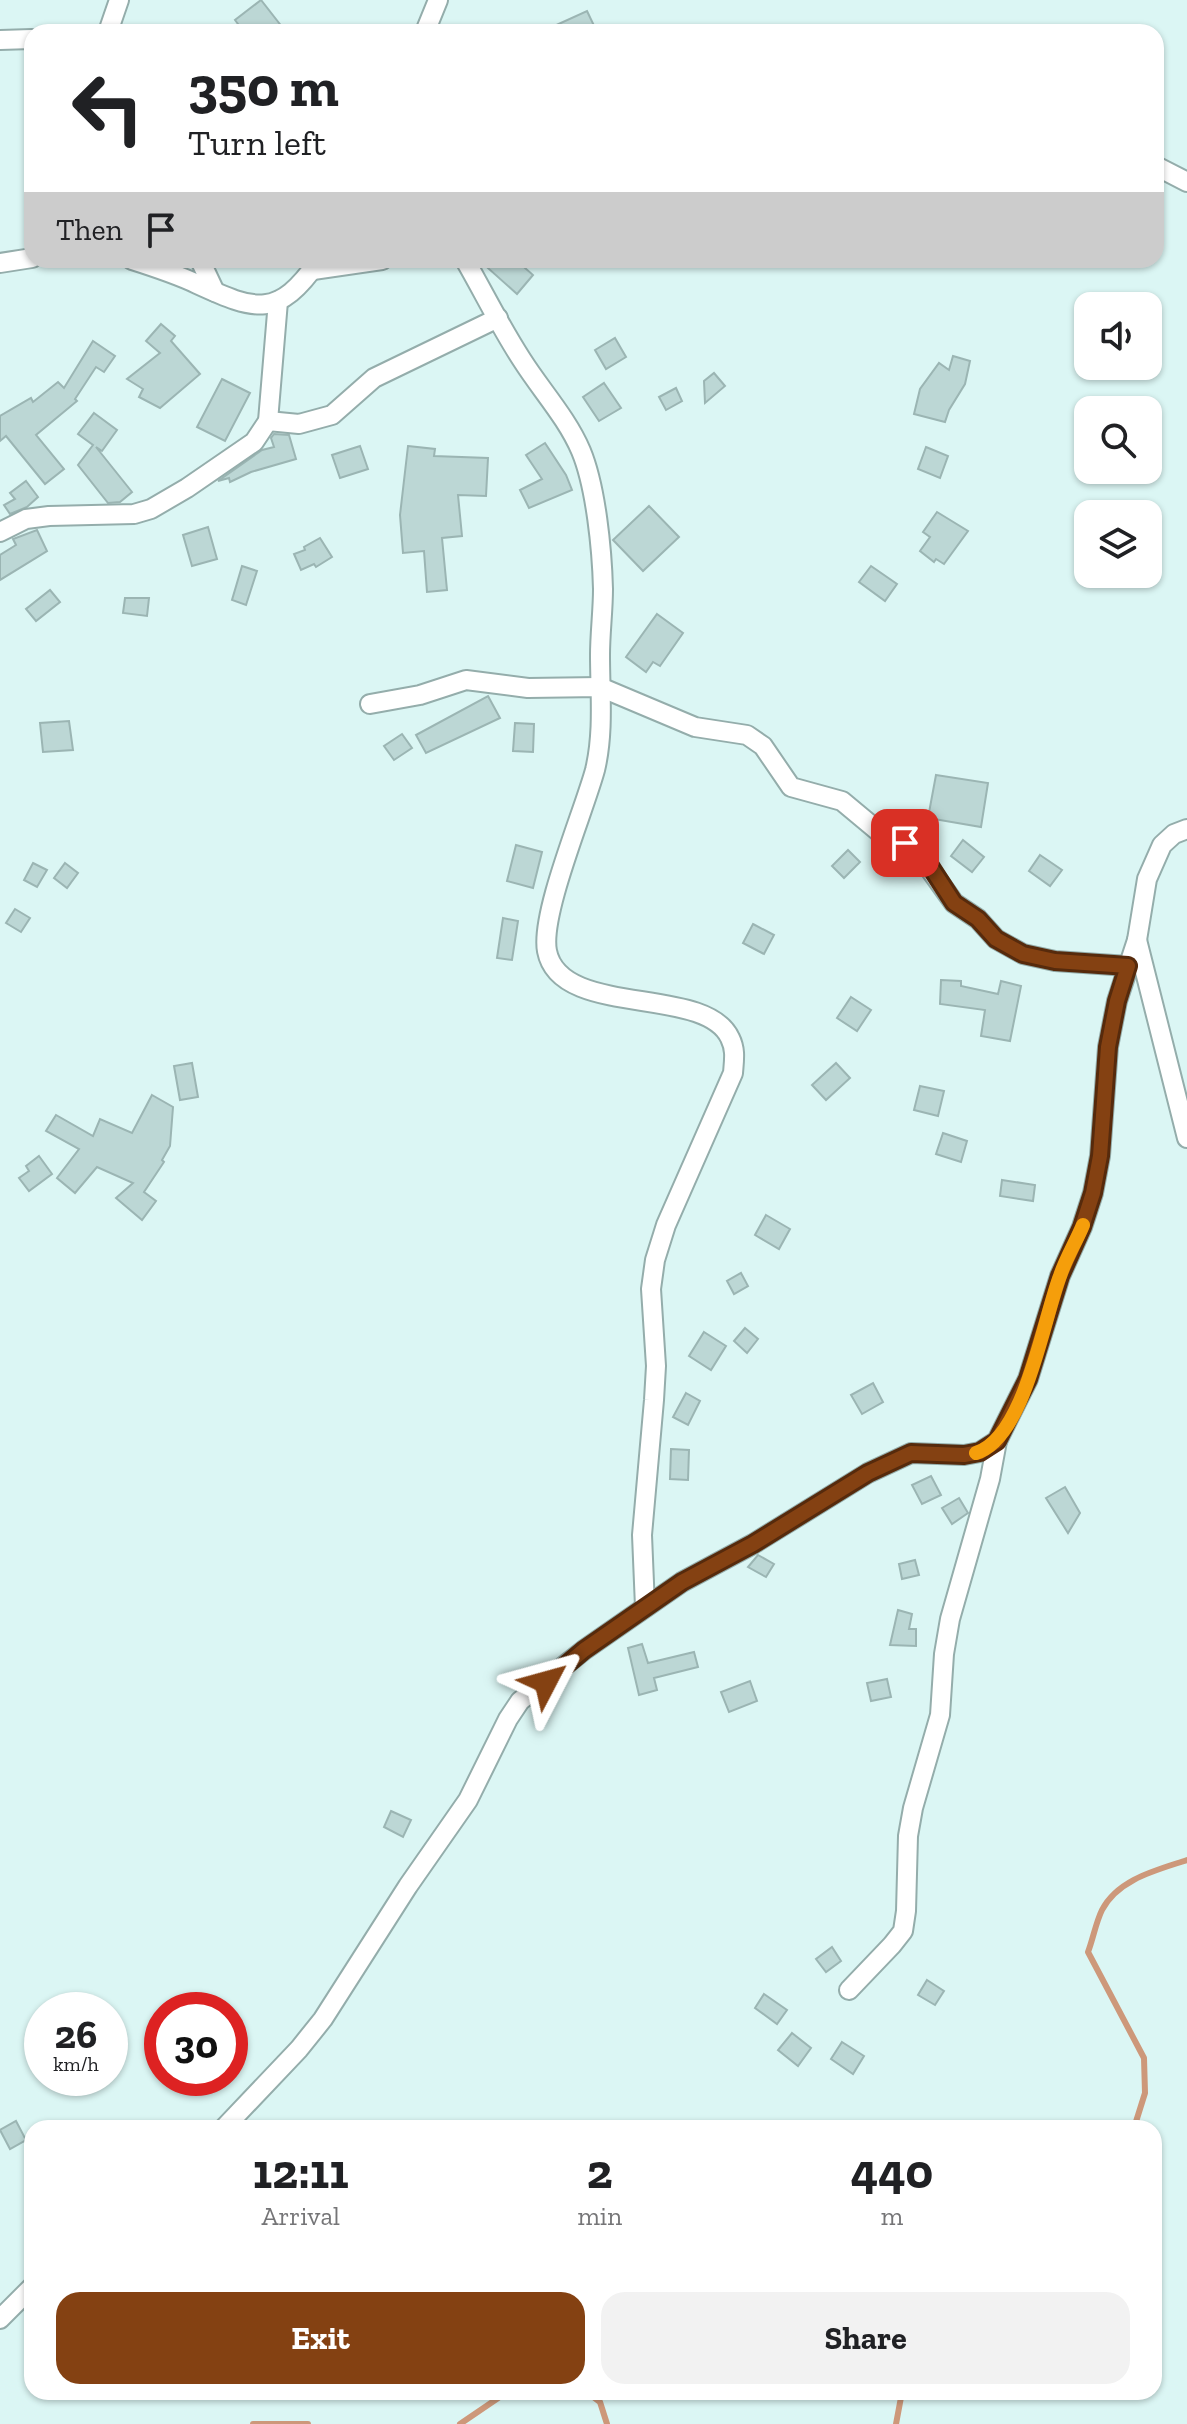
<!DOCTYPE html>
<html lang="en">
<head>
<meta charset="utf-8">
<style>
	body { margin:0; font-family:"Zilla Slab",serif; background:#f2f2f2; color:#202124; height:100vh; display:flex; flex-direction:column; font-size:30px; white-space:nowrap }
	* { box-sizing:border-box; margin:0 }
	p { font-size:26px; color:#757577 }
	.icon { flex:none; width:44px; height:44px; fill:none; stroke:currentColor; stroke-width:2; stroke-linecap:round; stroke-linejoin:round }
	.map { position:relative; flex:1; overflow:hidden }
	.panel { position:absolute; left:24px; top:2120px; width:1138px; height:280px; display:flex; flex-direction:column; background:#fff; border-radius:24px; box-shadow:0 2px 6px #0004 }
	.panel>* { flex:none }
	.banner { position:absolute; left:24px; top:24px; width:1140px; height:244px; border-radius:24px; box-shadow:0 2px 6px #0004; background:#fff; color:#202124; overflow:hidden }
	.fabs { position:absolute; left:1074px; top:292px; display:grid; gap:16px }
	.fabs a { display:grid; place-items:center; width:88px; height:88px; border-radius:16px; background:#fff; box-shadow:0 2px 6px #0004; font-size:40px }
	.speed { position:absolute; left:24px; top:1992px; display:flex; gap:16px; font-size:40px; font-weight:700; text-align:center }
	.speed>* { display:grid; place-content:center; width:104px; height:104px; border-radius:50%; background:#fff; box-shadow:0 2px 6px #0004; line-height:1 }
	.speed small { font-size:20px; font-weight:400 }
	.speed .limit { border:12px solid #d22; background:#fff; color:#111 }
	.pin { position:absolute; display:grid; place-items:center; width:68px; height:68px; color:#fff; margin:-34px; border-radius:16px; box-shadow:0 4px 12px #0006 }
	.me { position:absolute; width:88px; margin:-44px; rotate:51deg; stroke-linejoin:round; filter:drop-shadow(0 0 6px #0008) }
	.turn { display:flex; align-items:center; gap:28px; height:168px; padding:0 32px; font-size:36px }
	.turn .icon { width:104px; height:104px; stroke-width:2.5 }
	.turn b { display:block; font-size:56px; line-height:68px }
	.then { display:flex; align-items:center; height:76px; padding:0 32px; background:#0003; gap:16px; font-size:30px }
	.eta { display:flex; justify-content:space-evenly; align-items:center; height:136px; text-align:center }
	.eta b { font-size:48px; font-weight:800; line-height:56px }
	.primary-button { display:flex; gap:16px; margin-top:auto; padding:16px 32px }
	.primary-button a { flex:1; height:92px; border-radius:24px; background:#844112; color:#fff; font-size:32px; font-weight:800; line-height:92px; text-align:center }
	.primary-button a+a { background:#f2f2f2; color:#202124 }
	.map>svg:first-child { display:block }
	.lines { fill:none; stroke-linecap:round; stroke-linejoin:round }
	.stream { stroke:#cd987a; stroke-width:6 }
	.building { fill:#bcd7d5; stroke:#9bb5b3; stroke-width:2 }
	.minor-casing { stroke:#94adab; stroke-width:22 }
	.minor { stroke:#fff; stroke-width:18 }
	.route-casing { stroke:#562a0c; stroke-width:20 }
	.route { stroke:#844112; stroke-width:14 }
	.slow { stroke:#f59e0b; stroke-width:14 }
</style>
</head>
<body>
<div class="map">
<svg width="1187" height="2424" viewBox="0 0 1187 2424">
	<rect width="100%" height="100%" fill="#dbf6f4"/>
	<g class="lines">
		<g class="stream">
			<path d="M1134,2128L1145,2093L1144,2058L1088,1952C1093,1939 1096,1922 1102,1910C1118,1879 1157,1870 1187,1860"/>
			<polyline points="587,2392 600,2402 607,2424"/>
			<polyline points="253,2424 308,2424"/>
			<polyline points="460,2424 507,2392"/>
			<polyline points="896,2424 902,2392"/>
		</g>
	</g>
	<g class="building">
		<polygon points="261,0 286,32 244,32 235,20"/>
		<polygon points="587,11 597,32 541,32"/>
		<polygon points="479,260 516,260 533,275 517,294"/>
		<polygon points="161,324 175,336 171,341 200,374 160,408 139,397 143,389 127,379 160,353 146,341"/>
		<polygon points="615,338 626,357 606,369 595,350"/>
		<polygon points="93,341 115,356 104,372 96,367 75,399 77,401 36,435 64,469 45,484 6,436 0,441 0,416 31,398 33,402 58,382 64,388"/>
		<polygon points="953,356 970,361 965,384 949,410 945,422 914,414 920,389 939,363 949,370"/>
		<polygon points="714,373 725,386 705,403 704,381"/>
		<polygon points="222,379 250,393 225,441 197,427"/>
		<polygon points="604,383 621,408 599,421 583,397"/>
		<polygon points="676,388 682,401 666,410 659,397"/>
		<polygon points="94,413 117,430 102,451 96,447 132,492 120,502 108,503 78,465 93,445 78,434"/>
		<polygon points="274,434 289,435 296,459 251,472 230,482 229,478 218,481 262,450 274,447 271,438"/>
		<polygon points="545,443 566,475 572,490 529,508 520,490 542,479 526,455"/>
		<polygon points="360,446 368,469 340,478 332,455"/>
		<polygon points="408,446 435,449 434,456 488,458 486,496 458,495 462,536 442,538 447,590 427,592 424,551 403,553 400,515"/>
		<polygon points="926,447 948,456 940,478 918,469"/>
		<polygon points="26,481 38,497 27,507 10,514 4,505 15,499 10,493"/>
		<polygon points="649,506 679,537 643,571 613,540"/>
		<polygon points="937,512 968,531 944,564 936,559 934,562 920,551 930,537 923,532"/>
		<polygon points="208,527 217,559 192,566 183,535"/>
		<polygon points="37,530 47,551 0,580 0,555 16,545 13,539"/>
		<polygon points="320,538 332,557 316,567 314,564 301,570 294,554 305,550 304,547"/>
		<polygon points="242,566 257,571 246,605 232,600"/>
		<polygon points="871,566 897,584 885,601 859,582"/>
		<polygon points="50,590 60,602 36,621 26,609"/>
		<polygon points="125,598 149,598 147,616 123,613"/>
		<polygon points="657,614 683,633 660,666 653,662 646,672 626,657"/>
		<polygon points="488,696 500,718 426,753 416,735"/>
		<polygon points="69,721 73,750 43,752 40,723"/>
		<polygon points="515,723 534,724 533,752 513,751"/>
		<polygon points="402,734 412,748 394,760 384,746"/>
		<polygon points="936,775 988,783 981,827 928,818"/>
		<polygon points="963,840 984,857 972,872 951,856"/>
		<polygon points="516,845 542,852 533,888 507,881"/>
		<polygon points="848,850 860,862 844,878 832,866"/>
		<polygon points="1040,855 1062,870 1050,886 1029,871"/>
		<polygon points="33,863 47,870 37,887 24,880"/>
		<polygon points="65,863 78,873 67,888 54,878"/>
		<polygon points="15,909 30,918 21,932 6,923"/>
		<polygon points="503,918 518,921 512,960 497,958"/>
		<polygon points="753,924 774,935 764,954 743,943"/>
		<polygon points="941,980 961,981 961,986 998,994 1001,981 1021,986 1010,1041 981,1036 985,1010 940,1004"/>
		<polygon points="851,997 871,1010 857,1031 837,1018"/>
		<polygon points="192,1063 198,1097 180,1100 174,1066"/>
		<polygon points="836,1063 850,1078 826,1100 812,1085"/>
		<polygon points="920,1086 944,1091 938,1116 914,1110"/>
		<polygon points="152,1095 173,1107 170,1146 162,1160 164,1162 144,1192 156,1201 142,1220 116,1198 133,1183 97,1167 75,1193 57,1178 79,1149 46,1131 56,1115 93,1136 100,1119 132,1133"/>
		<polygon points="943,1133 967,1141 961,1162 936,1154"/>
		<polygon points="39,1156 52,1174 29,1191 19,1178 29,1171 26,1166"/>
		<polygon points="1002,1180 1035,1185 1033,1201 1000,1196"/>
		<polygon points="766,1215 790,1229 779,1249 755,1235"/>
		<polygon points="741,1273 748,1286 734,1294 727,1281"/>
		<polygon points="745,1328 758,1339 747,1353 734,1341"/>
		<polygon points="704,1332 726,1346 711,1370 689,1356"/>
		<polygon points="873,1383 883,1402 862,1414 851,1395"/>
		<polygon points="686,1393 700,1401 688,1425 673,1417"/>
		<polygon points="671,1449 689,1450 688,1480 670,1479"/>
		<polygon points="931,1476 941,1495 922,1504 912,1485"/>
		<polygon points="1065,1487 1080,1513 1068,1533 1046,1498"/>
		<polygon points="959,1498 968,1513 952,1524 942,1508"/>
		<polygon points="758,1555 774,1564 766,1577 748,1567"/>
		<polygon points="915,1560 919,1575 902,1579 899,1564"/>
		<polygon points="898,1610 912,1614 909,1629 916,1629 916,1646 890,1645"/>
		<polygon points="642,1644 648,1663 694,1652 698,1667 654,1678 657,1690 639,1695 628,1648"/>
		<polygon points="887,1679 891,1697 871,1701 867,1683"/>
		<polygon points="750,1681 757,1701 729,1712 721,1692"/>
		<polygon points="391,1811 411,1820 403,1837 384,1827"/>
		<polygon points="832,1947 841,1961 826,1972 816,1959"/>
		<polygon points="927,1980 944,1991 935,2005 918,1995"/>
		<polygon points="764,1994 787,2010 777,2024 755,2008"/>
		<polygon points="792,2033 811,2048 798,2066 778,2050"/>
		<polygon points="842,2042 864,2056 853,2074 831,2059"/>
		<polygon points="16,2121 26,2140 10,2149 0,2130"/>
	</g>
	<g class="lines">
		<defs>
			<g id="minor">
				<polyline points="108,32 119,0"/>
				<polyline points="425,32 438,0"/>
				<polyline points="0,40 32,39"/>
				<polyline points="1156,166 1187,182"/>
				<path d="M132,260C154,267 176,274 197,284C256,311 278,319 319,260"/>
				<polyline points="200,260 215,292"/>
				<path d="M465,260C484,293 501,328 522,360C541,390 567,418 581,451C596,487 602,550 603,589C603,611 600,633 600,655C600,693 604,733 595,770C584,811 540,914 547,951C560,1019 705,984 730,1038C736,1050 734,1060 733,1073L666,1225L655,1260L651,1289L656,1366L654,1400L642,1535L645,1607"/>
				<polyline points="0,263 32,258"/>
				<polyline points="313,270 382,260"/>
				<polyline points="268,421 299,424 332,415 374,378 498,318"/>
				<polyline points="0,532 26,519 49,516 134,514 151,509 187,488 254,442 268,421 278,301"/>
				<polyline points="370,704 420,695 466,680 528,688 600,687 695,727 747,735 763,746 791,787 842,801 878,831 905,843 919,854 954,903 978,919 996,939 1023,954 1055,961 1128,966"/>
				<polyline points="1137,940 1187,1138"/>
				<polyline points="849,1990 892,1945 903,1931 906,1911 908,1836 913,1808 940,1715 944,1654 950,1619 990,1479 997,1441"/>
				<polyline points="224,2128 299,2049 323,2019 408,1886 468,1800 508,1719 520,1701 584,1650 682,1582 753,1544 868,1473 911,1453 964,1455 980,1452 997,1441 1028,1379 1060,1276 1082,1227 1093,1193 1100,1156 1108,1047 1117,1001 1137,940 1147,879 1162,845 1174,834 1187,829"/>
				<polyline points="0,2319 32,2287"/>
			</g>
		</defs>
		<use href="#minor" class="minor-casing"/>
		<use href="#minor" class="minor"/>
	</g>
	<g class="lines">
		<defs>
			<polyline id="route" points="546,1682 584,1650 682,1582 753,1544 868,1473 911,1453 964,1455 980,1452 997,1441 1028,1379 1060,1276 1082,1227 1093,1193 1100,1156 1108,1047 1117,1001 1128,966 1055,961 1023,954 996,939 978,919 954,903 930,866 905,843"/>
		</defs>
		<use href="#route" class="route-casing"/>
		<use href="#route" class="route"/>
		<path class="slow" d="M976,1453C1025,1438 1043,1320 1060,1276C1066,1258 1076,1242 1083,1225"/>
	</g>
</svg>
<div class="fabs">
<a><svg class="icon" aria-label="sound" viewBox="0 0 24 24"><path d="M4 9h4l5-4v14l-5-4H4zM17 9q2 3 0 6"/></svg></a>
<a><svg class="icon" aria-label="search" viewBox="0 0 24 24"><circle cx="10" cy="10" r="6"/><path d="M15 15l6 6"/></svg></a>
<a><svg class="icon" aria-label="layers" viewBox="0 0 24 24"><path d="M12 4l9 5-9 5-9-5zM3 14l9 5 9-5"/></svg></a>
</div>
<div class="speed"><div>26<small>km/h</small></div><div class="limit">30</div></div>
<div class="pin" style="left:905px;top:843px;background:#d93025"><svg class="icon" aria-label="arrive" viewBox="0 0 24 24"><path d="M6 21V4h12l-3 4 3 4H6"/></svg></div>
<svg class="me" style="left:546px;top:1682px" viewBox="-20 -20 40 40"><path d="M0-17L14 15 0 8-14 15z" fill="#844112" stroke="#fff" stroke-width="4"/></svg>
<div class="banner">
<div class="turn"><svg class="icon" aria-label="left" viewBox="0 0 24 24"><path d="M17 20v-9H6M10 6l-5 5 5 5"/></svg><div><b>350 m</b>Turn left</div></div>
<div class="then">Then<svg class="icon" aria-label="arrive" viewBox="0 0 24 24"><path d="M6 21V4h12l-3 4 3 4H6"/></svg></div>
</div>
<section class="panel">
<div class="eta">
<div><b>12:11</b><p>Arrival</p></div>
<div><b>2</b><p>min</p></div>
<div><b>440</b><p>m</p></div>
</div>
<div class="primary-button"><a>Exit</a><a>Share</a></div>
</section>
</div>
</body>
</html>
